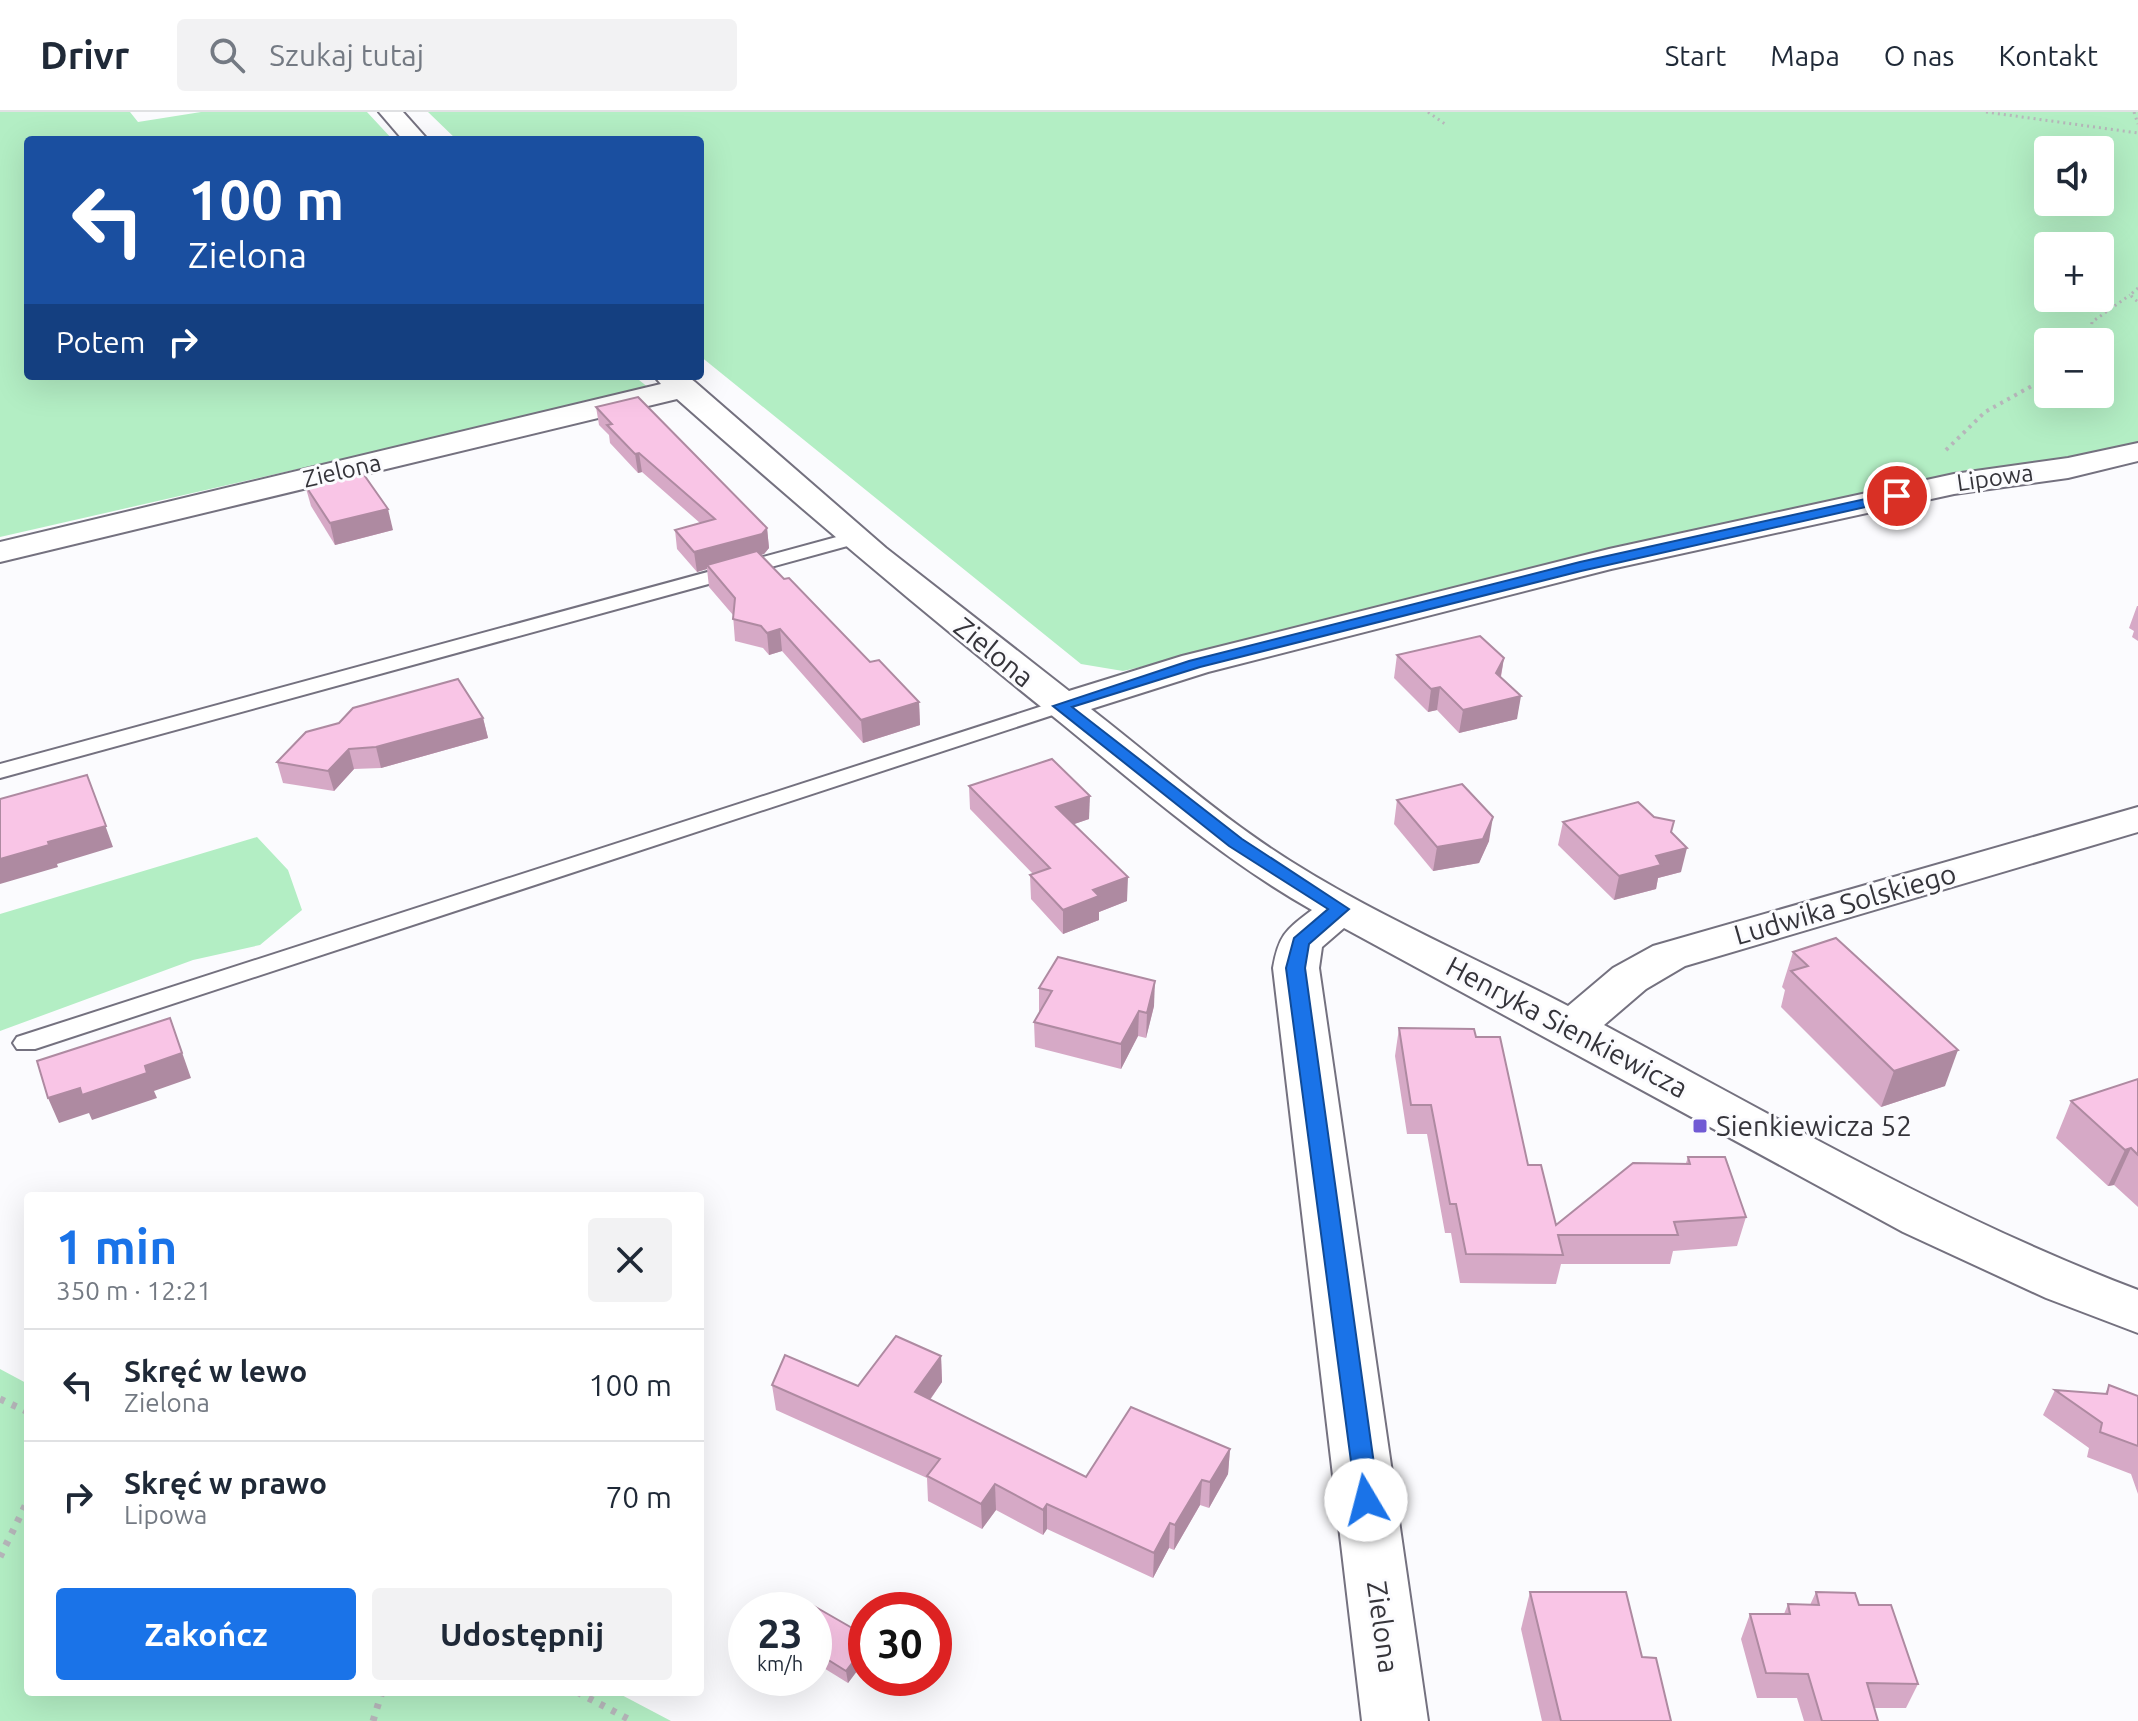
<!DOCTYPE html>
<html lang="pl">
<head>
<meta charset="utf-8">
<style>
	body { margin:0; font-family:Ubuntu,sans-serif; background:#f2f2f3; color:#1f2937; height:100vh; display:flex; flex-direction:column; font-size:30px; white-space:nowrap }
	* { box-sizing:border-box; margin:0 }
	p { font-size:26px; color:#747a83 }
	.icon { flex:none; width:44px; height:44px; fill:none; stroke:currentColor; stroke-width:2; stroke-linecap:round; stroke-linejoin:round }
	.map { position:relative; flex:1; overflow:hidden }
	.side { position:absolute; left:24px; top:1080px; width:680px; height:504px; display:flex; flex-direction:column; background:#fff; border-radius:8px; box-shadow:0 8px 32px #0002 }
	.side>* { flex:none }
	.banner { position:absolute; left:24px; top:24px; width:680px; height:244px; border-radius:8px; box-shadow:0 8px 32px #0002; background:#1a4fa0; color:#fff; overflow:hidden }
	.controls { position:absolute; left:2034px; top:24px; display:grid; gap:16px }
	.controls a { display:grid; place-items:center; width:80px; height:80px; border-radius:8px; background:#fff; box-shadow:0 8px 32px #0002; font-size:40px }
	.speed { position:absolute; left:728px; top:1480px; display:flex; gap:16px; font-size:40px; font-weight:700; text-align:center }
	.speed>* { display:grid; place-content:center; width:104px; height:104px; border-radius:50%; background:#fff; box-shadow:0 8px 32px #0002; line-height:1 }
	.speed small { font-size:20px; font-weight:400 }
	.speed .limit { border:12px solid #d22; background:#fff; color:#111 }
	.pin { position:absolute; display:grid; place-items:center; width:68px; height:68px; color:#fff; margin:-34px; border:4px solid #fff; border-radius:50%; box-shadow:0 2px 8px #0007 }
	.me { position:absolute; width:88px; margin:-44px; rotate:352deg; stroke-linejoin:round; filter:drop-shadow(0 0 6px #0008) }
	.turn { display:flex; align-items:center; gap:28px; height:168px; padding:0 32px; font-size:36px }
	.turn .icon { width:104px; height:104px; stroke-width:2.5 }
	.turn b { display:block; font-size:56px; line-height:68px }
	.then { display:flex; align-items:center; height:76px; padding:0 32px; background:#0003; gap:16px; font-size:30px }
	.round { display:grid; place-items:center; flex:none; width:84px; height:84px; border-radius:8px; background:#f2f2f3 }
	.headline { display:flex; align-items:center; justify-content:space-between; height:136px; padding:0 32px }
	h1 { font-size:48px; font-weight:600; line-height:60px; color:#1a73e8 }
	.action { display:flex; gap:16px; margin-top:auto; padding:16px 32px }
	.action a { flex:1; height:92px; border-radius:8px; background:#1a73e8; color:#fff; font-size:32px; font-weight:600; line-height:92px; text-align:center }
	.action a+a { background:#f2f2f3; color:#1f2937 }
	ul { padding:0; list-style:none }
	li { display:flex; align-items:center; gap:24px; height:112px; padding:0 32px; border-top:2px solid #e0e1e3 }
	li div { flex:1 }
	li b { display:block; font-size:30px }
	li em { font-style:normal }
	header { display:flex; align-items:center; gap:48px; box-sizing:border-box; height:112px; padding:0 40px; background:#fff; border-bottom:2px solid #e0e1e3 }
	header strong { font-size:38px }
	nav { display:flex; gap:44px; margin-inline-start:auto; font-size:28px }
	.search { width:560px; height:72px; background:#f2f2f3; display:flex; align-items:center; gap:20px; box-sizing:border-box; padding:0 28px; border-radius:8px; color:#747a83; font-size:30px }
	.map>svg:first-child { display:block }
	.green { fill:#b3eec4; fill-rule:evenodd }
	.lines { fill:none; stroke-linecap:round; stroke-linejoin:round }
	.service-casing { stroke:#74717f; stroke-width:4 }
	.minor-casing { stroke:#74717f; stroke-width:4 }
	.path-far2 { stroke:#b6b6ba; stroke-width:3; stroke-dasharray:2 4; stroke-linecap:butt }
	.path-far1 { stroke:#b6b6ba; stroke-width:4; stroke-dasharray:3 5; stroke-linecap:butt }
	.path { stroke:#b6b6ba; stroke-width:7; stroke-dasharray:5 8; stroke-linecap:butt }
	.service { fill:#fff; fill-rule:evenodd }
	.minor { fill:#fff; fill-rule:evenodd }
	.wall { fill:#d6a9c6 }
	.shaded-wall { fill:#ae8aa1 }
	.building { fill:#f9c5e6; stroke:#ae8aa1; stroke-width:2 }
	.route { fill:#1a73e8; stroke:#114b97; stroke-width:2 }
	.poi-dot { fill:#715ad4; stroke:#fbfbfe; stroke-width:3 }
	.labels { text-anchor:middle; stroke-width:6; stroke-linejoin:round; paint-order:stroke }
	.far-street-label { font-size:24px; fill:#35343a; stroke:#fbfbfe }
	.street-label { font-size:28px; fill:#35343a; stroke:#fbfbfe }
	.poi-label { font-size:28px; fill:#35343a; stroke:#fbfbfe; text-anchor:start }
</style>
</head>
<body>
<header>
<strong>Drivr</strong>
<div class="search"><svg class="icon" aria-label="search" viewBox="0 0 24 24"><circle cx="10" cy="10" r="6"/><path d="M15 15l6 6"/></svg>Szukaj tutaj</div>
<nav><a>Start</a><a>Mapa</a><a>O nas</a><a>Kontakt</a></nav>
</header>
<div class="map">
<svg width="2138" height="1609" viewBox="0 0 2138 1609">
	<rect width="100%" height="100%" fill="#fbfbfe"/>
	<g class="green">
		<polygon points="0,0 130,0 138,10 201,0 367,0 393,28 28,28 28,264 634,264 654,280 325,358 320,352 0,425"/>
		<path d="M428,0H2138V330L1123,559L1081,552L700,244V28H457ZM2048,38H2100V90H2048ZM2048,134H2100V186H2048ZM2048,230H2100V282H2048Z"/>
		<polygon points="257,725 288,758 302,798 260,833 193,848 0,919 0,802"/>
		<polygon points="0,1257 28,1272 28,1580 616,1580 671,1609 0,1609"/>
	</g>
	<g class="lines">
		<defs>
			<g id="service">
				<polygon points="855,420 862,422 862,430 0,666 0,652"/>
				<polygon points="1061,588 1068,590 1071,594 1068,598 35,937 17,937 13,931 17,925"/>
			</g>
			<g id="minor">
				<polygon points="379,0 403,0 428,28 403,28"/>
				<path d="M654,264H687L695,270L886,436L1069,579L1182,544L1609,437L1954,362L2068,346L2138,331V349L2068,366L1954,382L1611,457L1208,560L1091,597C1144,638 1195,683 1250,722C1348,792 1462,839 1568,894L1613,856L1653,834L2138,695V720L1685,854L1646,877L1604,913C1779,1007 1951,1107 2138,1178V1221L2046,1186L1903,1120L1344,816L1322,835L1319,856L1428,1609H1362L1273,856C1279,822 1286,818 1312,798C1220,746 1141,676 1060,610C930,506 802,398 677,287L0,450V430L661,272Z"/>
			</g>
		</defs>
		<use href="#service" class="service-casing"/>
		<use href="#minor" class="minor-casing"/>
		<g class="path-far2">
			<polyline points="1428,0 1445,12"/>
			<polyline points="1986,0 2138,21"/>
			<polyline points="2134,0 2138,12"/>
			<polyline points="2138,176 2130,183 2138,190"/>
			<polyline points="2090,230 2092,210 2130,183"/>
		</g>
		<polyline class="path-far1" points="1946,338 1985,300 2048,265"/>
		<g class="path">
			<polyline points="0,1287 28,1300"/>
			<polyline points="0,1445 28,1388"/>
			<polyline points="577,1580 632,1609"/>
			<polyline points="373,1609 382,1580"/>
		</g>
		<use href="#service" class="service"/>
		<use href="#minor" class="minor"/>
	</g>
	<g class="wall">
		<polygon points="596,295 767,416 769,436 764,442 760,443 870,550 919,590 920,613 863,631 782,539 769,543 763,536 735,529 733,503 709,475 707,457 697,460 677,437 675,418 700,411 642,360 638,361 610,331 609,323 599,313"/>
		<polygon points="305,373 393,418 335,433 311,394"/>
		<polygon points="2137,494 2138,494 2138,529 2132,525 2134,519 2129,516"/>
		<polygon points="1397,543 1504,546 1501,565 1517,607 1459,621 1437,598 1428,600 1394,566"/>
		<polygon points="483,606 488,626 381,656 354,657 334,679 283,671 277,650"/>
		<polygon points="969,674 1089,707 1074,712 1127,789 1099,800 1099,808 1063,822 1031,787 1030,763 1033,762 970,697"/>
		<polygon points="1397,688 1489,729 1479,751 1433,759 1394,712"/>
		<polygon points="1563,710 1672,721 1681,760 1658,766 1656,777 1614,788 1558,733"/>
		<polygon points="1793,840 1945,974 1881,995 1781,895 1785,878 1782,875"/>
		<polygon points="1039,876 1154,894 1146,926 1138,924 1121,957 1035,935 1034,910 1039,901"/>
		<polygon points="1399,916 1476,925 1528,1053 1556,1113 1686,1051 1688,1045 1746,1105 1737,1134 1673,1139 1670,1152 1561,1152 1556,1172 1460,1171 1451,1121 1445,1121 1427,1022 1407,1022 1395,944"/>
		<polygon points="2138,967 2138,1095 2114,1073 2108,1074 2056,1026 2071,989"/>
		<polygon points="941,1244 942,1270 930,1288 1086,1365 1230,1337 1228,1362 1209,1396 1200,1393 1174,1438 1169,1436 1153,1466 1047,1417 1043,1423 996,1398 982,1417 928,1389 927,1366 776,1298 772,1273 858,1274"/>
		<polygon points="2109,1273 2138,1284 2138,1382 2131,1362 2087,1345 2089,1336 2043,1303 2055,1278 2105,1282"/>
		<polygon points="1530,1480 1671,1609 1542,1609 1521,1517"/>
		<polygon points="1816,1480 1859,1493 1918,1572 1906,1596 1874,1596 1878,1609 1804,1609 1797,1586 1757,1586 1741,1527 1750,1502 1784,1502 1788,1492 1810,1493"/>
		<polygon points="814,1498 866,1524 866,1547 848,1571 814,1550"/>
	</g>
	<g class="shaded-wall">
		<polygon points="639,341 642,360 638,361 635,342"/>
		<polygon points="388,397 393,418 335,433 330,411"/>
		<polygon points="767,416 769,436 764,442 709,456 707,453 707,457 697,460 694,440"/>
		<polygon points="780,517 782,539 769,543 767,521"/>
		<polygon points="1504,546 1500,568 1496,561"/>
		<polygon points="1440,575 1437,598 1428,600 1431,577"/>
		<polygon points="1521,584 1517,607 1459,621 1463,598"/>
		<polygon points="919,590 920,613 863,631 861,608"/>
		<polygon points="483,606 488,626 381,656 376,635"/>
		<polygon points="349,637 354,657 334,679 328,659"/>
		<polygon points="87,663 113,735 57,752 58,755 0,772 0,747"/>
		<polygon points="1090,684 1089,707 1057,718 1056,695"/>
		<polygon points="1493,705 1489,729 1479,751 1433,759 1437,735"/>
		<polygon points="1687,736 1681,760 1658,766 1656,777 1614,788 1619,764 1656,744"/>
		<polygon points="1128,765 1127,789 1099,800 1099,808 1063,822 1063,798 1093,778"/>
		<polygon points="1155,869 1154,894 1146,926 1147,901"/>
		<polygon points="1139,899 1138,924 1121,957 1121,932"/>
		<polygon points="170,906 191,966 154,979 157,986 92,1008 89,1001 59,1011 48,986 145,954"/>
		<polygon points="1958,938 1945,974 1881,995 1894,959"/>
		<polygon points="2131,1036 2114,1073 2108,1074 2125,1038"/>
		<polygon points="941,1244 942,1270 917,1306 915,1280"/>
		<polygon points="1230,1337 1228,1362 1209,1396 1210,1370"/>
		<polygon points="1202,1368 1200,1393 1174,1438 1175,1413"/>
		<polygon points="995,1372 996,1398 982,1417 981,1392"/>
		<polygon points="1047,1392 1047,1417 1043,1423 1043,1398"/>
		<polygon points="1170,1411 1169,1436 1153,1466 1154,1441"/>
		<polygon points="866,1533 866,1547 848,1571 846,1559"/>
	</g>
	<g class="building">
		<polygon points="638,285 767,416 762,422 694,440 675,418 715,407 639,341 635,342 607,313 612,312 596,295"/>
		<polygon points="362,360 388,397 330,411 305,373"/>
		<polygon points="757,439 784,467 789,466 870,550 879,548 919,590 861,608 780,517 767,521 761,514 733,507 735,486 707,453"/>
		<polygon points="1480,524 1504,546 1496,561 1521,584 1463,598 1440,575 1431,577 1397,543"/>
		<polygon points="458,567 483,606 376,635 349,637 328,659 277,650 306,620 339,611 353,596"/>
		<polygon points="1052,647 1090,684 1056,695 1128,765 1093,778 1099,784 1063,798 1030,763 1050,756 969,674"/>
		<polygon points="87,663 106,714 48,730 49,733 0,747 0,687"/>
		<polygon points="1462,672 1493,705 1483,727 1437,735 1397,688"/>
		<polygon points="1638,690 1654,705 1674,709 1671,720 1687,736 1656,744 1661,753 1619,764 1563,710"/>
		<polygon points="1836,826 1958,938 1894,959 1791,859 1808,854 1793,840"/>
		<polygon points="1058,845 1155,869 1147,901 1139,899 1121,932 1034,910 1052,879 1039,876"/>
		<polygon points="170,906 182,941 145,954 147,961 82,983 80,976 48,986 37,949"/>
		<polygon points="1399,916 1474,917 1476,925 1500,925 1528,1053 1541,1053 1556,1113 1633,1051 1690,1052 1688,1045 1725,1045 1746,1105 1674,1110 1678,1123 1558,1123 1563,1143 1466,1142 1456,1092 1450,1092 1431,993 1411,993"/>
		<polygon points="2138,967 2138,1043 2131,1036 2125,1038 2071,989"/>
		<polygon points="896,1224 941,1244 915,1280 1086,1365 1131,1295 1230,1337 1210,1370 1202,1368 1175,1413 1170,1411 1154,1441 1047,1392 1043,1398 995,1372 981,1392 927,1364 940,1347 772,1273 785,1243 858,1274"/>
		<polygon points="2109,1273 2138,1284 2138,1334 2100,1320 2102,1311 2055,1278 2107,1282"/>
		<polygon points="1530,1480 1626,1480 1642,1545 1656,1546 1671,1609 1561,1609"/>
		<polygon points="1816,1480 1855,1481 1859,1493 1891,1493 1918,1572 1867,1571 1878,1609 1822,1609 1808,1562 1766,1561 1750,1502 1790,1502 1788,1492 1819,1493"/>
		<polygon points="800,1486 866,1524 866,1533 846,1559 814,1539 814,1498 790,1498"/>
	</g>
	<polygon class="route" points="1897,380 1903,384 1901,387 1581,459 1200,555 1072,595 1242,727 1349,797 1309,832 1305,856 1379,1388 1375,1395 1366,1398 1357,1395 1286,856 1294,826 1328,797 1229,734 1053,594 1189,549 1580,450"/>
	<rect class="poi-dot" x="1692" y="1006" width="16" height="16" rx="4"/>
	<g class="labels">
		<g class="far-street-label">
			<text transform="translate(342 359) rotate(-13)" y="8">Zielona</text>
			<text transform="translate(1995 366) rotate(-8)" y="8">Lipowa</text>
		</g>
		<g class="street-label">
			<text transform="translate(994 540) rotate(39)" y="10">Zielona</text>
			<text transform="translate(1845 792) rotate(-16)" y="10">Ludwika Solskiego</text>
			<text transform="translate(1567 915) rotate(28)" y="10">Henryka Sienkiewicza</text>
			<text transform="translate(1383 1515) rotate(82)" y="10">Zielona</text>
		</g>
		<g class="poi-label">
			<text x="1716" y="1024">Sienkiewicza 52</text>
		</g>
	</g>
</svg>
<div class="controls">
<a><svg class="icon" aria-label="sound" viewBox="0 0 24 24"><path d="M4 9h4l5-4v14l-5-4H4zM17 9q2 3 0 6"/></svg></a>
<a>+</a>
<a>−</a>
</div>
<div class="speed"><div>23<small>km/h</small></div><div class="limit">30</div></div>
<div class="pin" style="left:1897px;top:384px;background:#d93025"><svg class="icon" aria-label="arrive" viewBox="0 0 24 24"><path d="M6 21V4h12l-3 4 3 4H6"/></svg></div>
<svg class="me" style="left:1366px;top:1388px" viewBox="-20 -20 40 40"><circle r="19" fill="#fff"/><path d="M0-13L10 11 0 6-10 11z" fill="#1a73e8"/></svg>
<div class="banner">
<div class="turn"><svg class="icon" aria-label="left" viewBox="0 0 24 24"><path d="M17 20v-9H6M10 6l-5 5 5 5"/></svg><div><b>100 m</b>Zielona</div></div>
<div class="then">Potem<svg class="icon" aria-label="right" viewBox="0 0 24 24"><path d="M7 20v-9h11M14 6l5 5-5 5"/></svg></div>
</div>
<section class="side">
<div class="headline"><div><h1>1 min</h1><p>350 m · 12:21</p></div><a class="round"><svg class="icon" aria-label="close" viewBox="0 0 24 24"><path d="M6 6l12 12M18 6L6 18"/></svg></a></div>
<ul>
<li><svg class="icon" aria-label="left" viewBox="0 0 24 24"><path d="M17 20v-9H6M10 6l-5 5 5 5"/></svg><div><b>Skręć w lewo</b><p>Zielona</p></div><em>100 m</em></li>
<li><svg class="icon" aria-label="right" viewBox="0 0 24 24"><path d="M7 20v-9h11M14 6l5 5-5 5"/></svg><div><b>Skręć w prawo</b><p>Lipowa</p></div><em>70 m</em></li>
</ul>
<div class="action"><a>Zakończ</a><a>Udostępnij</a></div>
</section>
</div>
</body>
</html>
